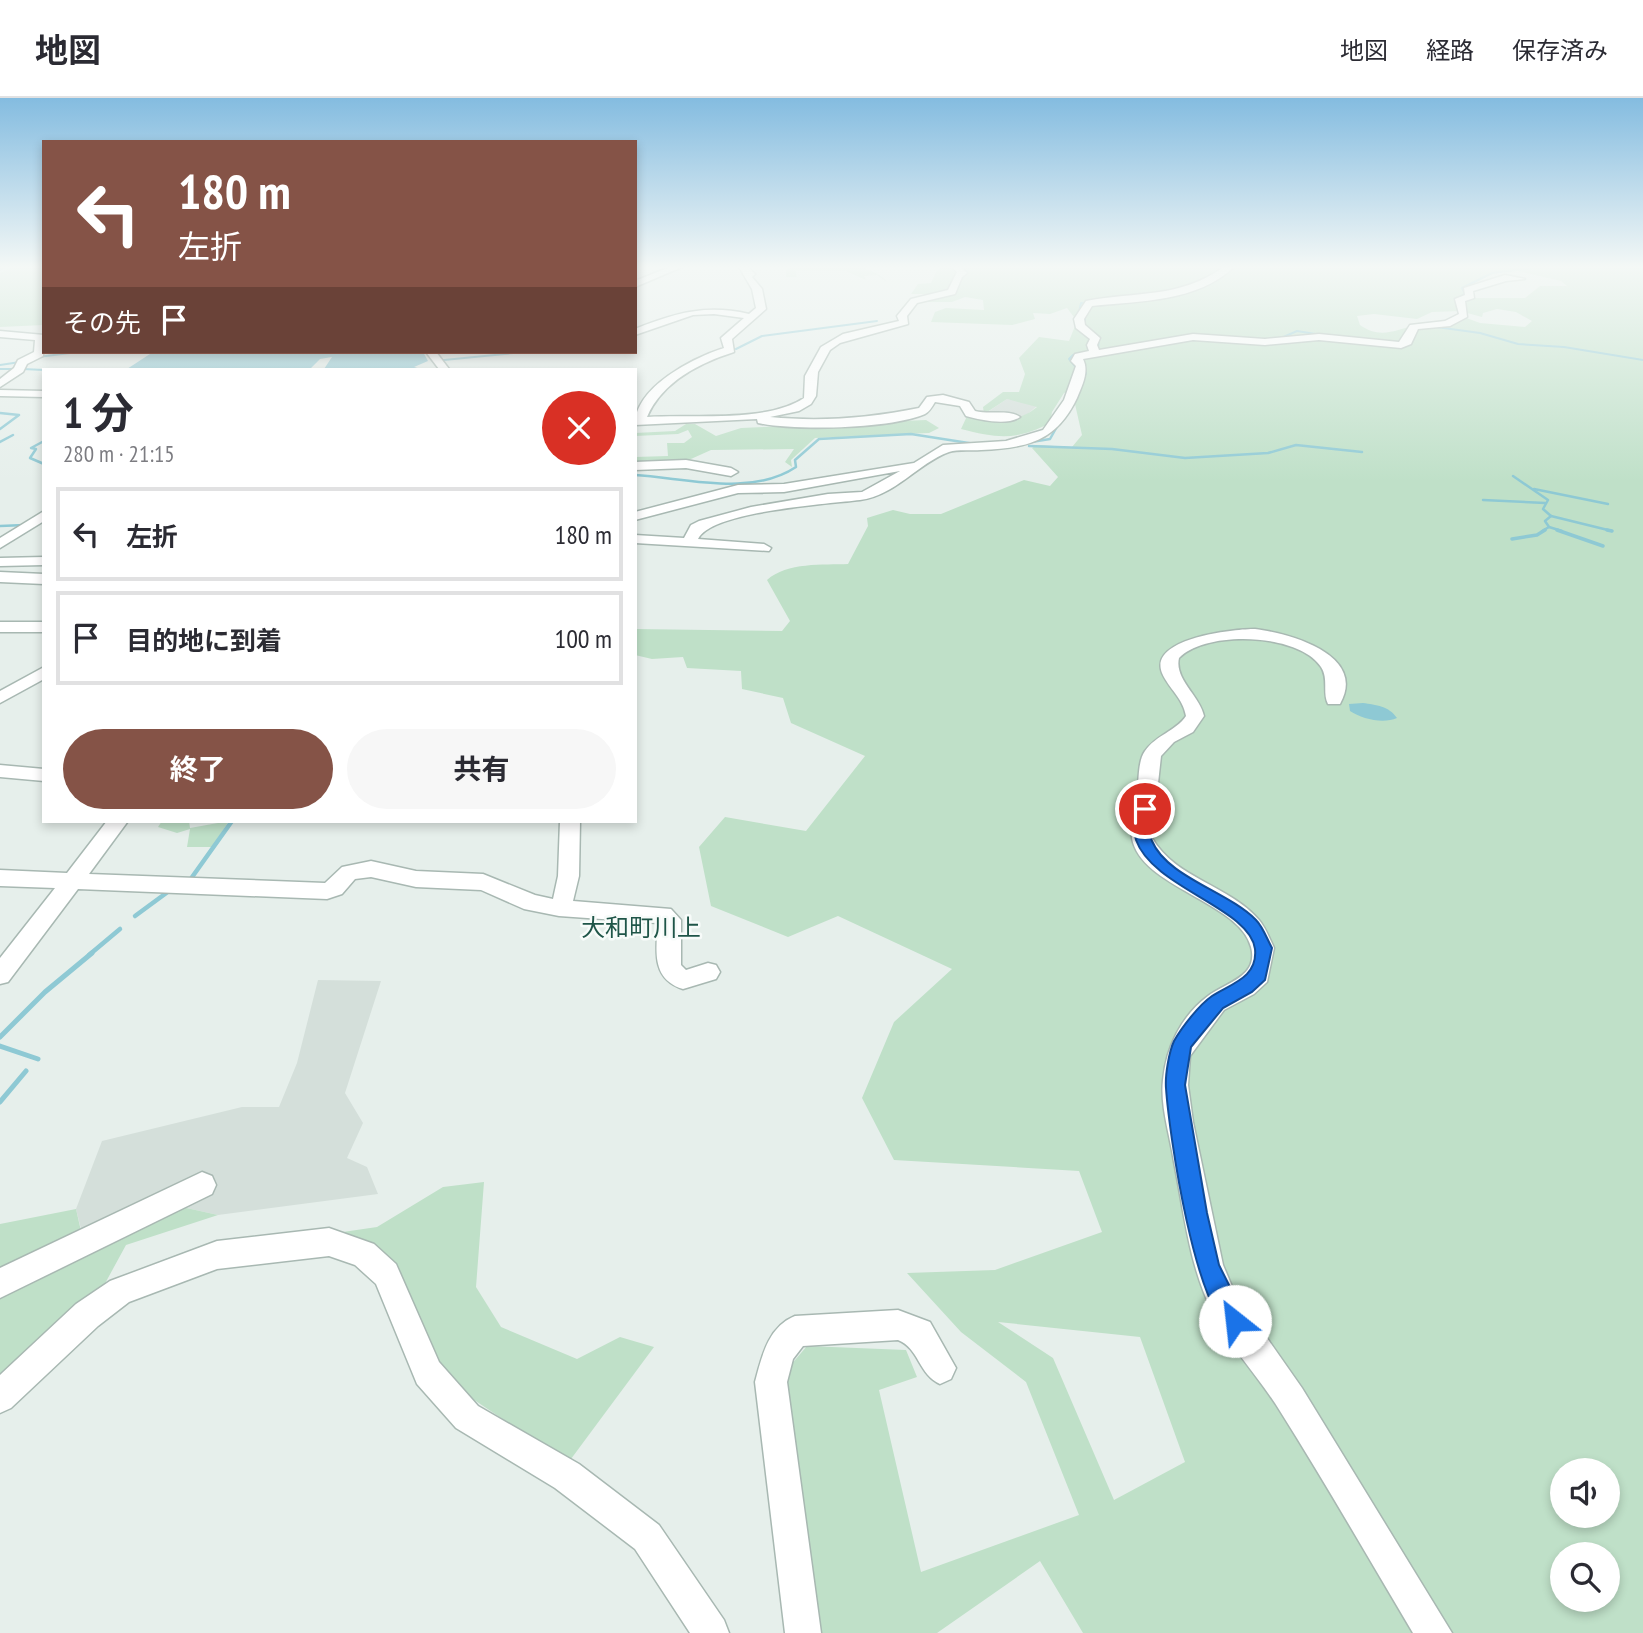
<!DOCTYPE html>
<html lang="ja">
<head>
<meta charset="utf-8">
<style>
	body { margin:0; font-family:"PT Sans Narrow","Noto Sans JP",sans-serif; background:#f7f7f7; color:#2b2b33; height:100vh; display:flex; flex-direction:column; font-size:26px; white-space:nowrap }
	* { box-sizing:border-box; margin:0 }
	p { font-size:23px; color:#7c7c81 }
	.icon { flex:none; width:38px; height:38px; fill:none; stroke:currentColor; stroke-width:2; stroke-linecap:round; stroke-linejoin:round }
	.map { position:relative; flex:1; overflow:hidden }
	.panel { position:absolute; left:42px; top:270px; width:595px; height:455px; display:flex; flex-direction:column; background:#fff; border-radius:0px; box-shadow:0 4px 10px #0003 }
	.panel>* { flex:none }
	.top-card { position:absolute; left:42px; top:42px; width:595px; height:214px; border-radius:0px; box-shadow:0 4px 10px #0003; background:#855347; color:#fff; overflow:hidden }
	.fabs { position:absolute; left:1550px; top:1360px; display:grid; gap:14px }
	.fabs a { display:grid; place-items:center; width:70px; height:70px; border-radius:50%; background:#fff; box-shadow:0 4px 10px #0003; font-size:35px }
	.pin { position:absolute; display:grid; place-items:center; width:60px; height:60px; color:#fff; margin:-30px; border:4px solid #fff; border-radius:50%; box-shadow:0 2px 7px #0007 }
	.me { position:absolute; width:77px; margin:-38px; rotate:331deg; stroke-linejoin:round; filter:drop-shadow(0 0 5px #0008) }
	.turn { display:flex; align-items:center; gap:24px; height:147px; padding:0 21px; font-size:32px }
	.turn .icon { width:91px; height:91px; stroke-width:2.5 }
	.turn b { display:block; font-size:49px; line-height:60px }
	.then { display:flex; align-items:center; height:66px; padding:0 21px; background:#0003; gap:14px; font-size:26px }
	.round { display:grid; place-items:center; flex:none; width:74px; height:74px; border-radius:37px; background:#f7f7f7 }
	.summary { display:flex; align-items:center; justify-content:space-between; height:119px; padding:0 21px }
	h1 { font-size:42px; font-weight:700; line-height:52px }
	.action { display:flex; gap:14px; margin-top:auto; padding:14px 21px }
	.action a { flex:1; height:80px; border-radius:42px; background:#855347; color:#fff; font-size:28px; font-weight:700; line-height:80px; text-align:center }
	.action a+a { background:#f7f7f7; color:#2b2b33 }
	ul { padding:0; list-style:none }
	li { display:flex; align-items:center; gap:21px; height:94px; margin:0 14px 10px; padding:0 7px; border:4px solid #e1e1e2; border-radius:0px }
	li div { flex:1 }
	li b { display:block; font-size:26px }
	li em { font-style:normal }
	header { display:flex; align-items:center; gap:42px; box-sizing:border-box; height:98px; padding:0 35px; background:#fff; border-bottom:2px solid #e1e1e2 }
	header strong { font-size:33px }
	nav { display:flex; gap:38px; margin-inline-start:auto; font-size:24px }
	.map>svg:first-child { display:block }
	.built { fill:#d4dfda }
	.green { fill:#bfe0c8; fill-rule:evenodd }
	.water { fill:#8ec9d4 }
	.lines { fill:none; stroke-linecap:round; stroke-linejoin:round }
	.stream-far4 { stroke:#8ec9d4; stroke-width:2 }
	.stream-far3 { stroke:#8ec9d4; stroke-width:2.5 }
	.stream-far2 { stroke:#8ec9d4; stroke-width:3.5 }
	.stream-far1 { stroke:#8ec9d4; stroke-width:4.5 }
	.stream { stroke:#8ec9d4; stroke-width:5 }
	.minor-casing { stroke:#a8b8b2; stroke-width:3 }
	.minor { fill:#fff; fill-rule:evenodd }
	.route { fill:#1a73e8; stroke:#114b97; stroke-width:2 }
	.labels { text-anchor:middle; stroke-width:5; stroke-linejoin:round; paint-order:stroke }
	.quarter-label { font-size:24px; fill:#1f5548; stroke:#f7fbf9 }
</style>
</head>
<body>
<header>
<strong>地図</strong>
<nav><a>地図</a><a>経路</a><a>保存済み</a></nav>
</header>
<div class="map">
<svg width="1643" height="1535" viewBox="0 0 1643 1535">
	<rect width="100%" height="100%" fill="#e6efeb"/>
	<g class="built">
		<polygon points="1007,301 1019,303 1037,308 1023,320 1012,321 989,313"/>
		<polygon points="318,882 381,883 345,995 363,1025 347,1060 367,1069 378,1096 218,1117 173,1107 86,1151 76,1111 102,1043 242,1009 279,1009 297,965"/>
	</g>
	<g class="green">
		<polygon points="12,169 44,169 44,227 0,229 0,175"/>
		<path d="M793,169C822,169 866,160 887,184L877,177L864,178L866,182L846,173L795,172L797,179H786V172Z"/>
		<path d="M944,169H1643V1535H1083L1040,1463L937,1535H818L784,1275L807,1248L906,1252L917,1279L879,1292L921,1474L1079,1417L1026,1284L961,1234L907,1175L995,1172L1102,1134L1079,1073L894,1062L862,1000L894,924L952,871L838,818L788,839L711,808L699,749L725,719L806,733L865,658L791,625L783,600L742,591L741,573L687,570L683,559L652,561L635,557V531L782,533L790,523L767,482C787,464 823,467 848,466L868,428L867,420L893,412L910,416H941L1024,382L1050,388L1058,379L1032,350L1037,347L1072,349L1082,337L1072,293L1064,295L1052,314L1050,325C1016,343 997,340 961,331L968,316C995,319 1014,328 1037,309L1007,301L984,316L983,309L1003,294H1019L1025,276L1019,260L1039,239L1069,243L1077,223L1067,210L1050,216L1033,215L1035,221L1012,227L931,224L935,214L946,210L984,212L983,202L965,199L952,204H916V201L927,196H911L918,186L931,185L937,172ZM1518,173L1561,183L1567,188H1540L1525,200H1470L1465,190L1494,175ZM1497,211L1516,214L1532,223L1525,229L1480,225L1461,218C1445,227 1435,224 1418,227C1396,231 1381,242 1360,227L1357,218L1374,216L1417,221L1432,214L1460,213L1482,219L1483,215ZM998,1224L1140,1239L1185,1364L1114,1402L1053,1260ZM1563,1372H1608V1418H1563ZM1563,1456H1608V1502H1563Z"/>
		<polygon points="926,322 939,330 929,335 815,340 791,362 792,369 785,364 794,351 711,352 682,365 635,367 635,359 668,358 667,345 684,345 692,339 688,332 678,336 635,338 635,335 675,333 686,326 695,326 716,338 741,330"/>
		<polygon points="162,723 189,723 190,730 229,723 212,749 187,749 190,731 177,735 158,729"/>
		<polygon points="484,1084 476,1189 501,1229 577,1261 620,1239 654,1249 568,1365 449,1285 387,1160 336,1135 377,1129 443,1089"/>
		<polygon points="173,1107 218,1117 126,1147 102,1191 0,1286 0,1126 76,1111 85,1151"/>
	</g>
	<g class="water">
		<polygon points="153,254 423,254 428,263 414,269 421,271 324,271 332,259 320,261 310,271 127,271"/>
		<path d="M1363,605C1376,607 1389,608 1397,620C1383,626 1362,621 1350,613L1349,606Z"/>
	</g>
	<g class="lines">
		<g class="stream-far4">
			<polyline points="0,172 5,169"/>
			<polyline points="1461,198 1465,196 1462,190 1492,175 1541,169"/>
			<polyline points="1126,205 1145,202"/>
			<polyline points="1429,228 1480,235 1518,246 1564,249 1643,262"/>
			<polyline points="1202,237 1246,240"/>
			<polyline points="1279,241 1297,233 1334,239"/>
			<polyline points="736,251 762,238 877,223"/>
			<polyline points="121,254 127,254"/>
			<polyline points="1122,254 1158,248"/>
			<polyline points="38,259 78,254"/>
			<polyline points="444,262 524,254"/>
			<polyline points="0,267 20,264"/>
			<polyline points="0,271 15,271"/>
			<polyline points="23,271 44,272"/>
			<polyline points="1083,281 1086,275 1077,271 1069,261 1073,257 1098,251 1099,239 1085,228 1085,216 1079,214 1081,205 1089,206"/>
		</g>
		<g class="stream-far3">
			<polyline points="0,315 19,317 0,331"/>
			<polyline points="44,343 31,350 36,351 30,360 44,366"/>
			<polyline points="0,344 13,337"/>
			<polyline points="1019,346 1050,341 1059,325"/>
			<polyline points="1029,348 1112,351 1185,360 1268,355 1296,347 1362,354"/>
			<path d="M635,377C686,380 751,399 796,369L795,362L819,341L911,336L975,346"/>
			<polyline points="1513,378 1548,402 1543,411 1551,418 1545,423 1549,429 1562,433"/>
			<polyline points="1534,391 1608,406"/>
			<polyline points="1483,402 1545,405"/>
			<polyline points="1551,418 1612,433"/>
			<polyline points="0,428 25,427"/>
			<polyline points="1542,433 1549,429"/>
		</g>
		<g class="stream-far2">
			<polyline points="1557,432 1603,448"/>
			<polyline points="1607,432 1612,433"/>
			<polyline points="1512,441 1537,437 1545,432"/>
		</g>
		<g class="stream-far1">
			<polyline points="190,782 232,723"/>
			<polyline points="135,818 169,793"/>
			<polyline points="89,857 120,831"/>
		</g>
		<g class="stream">
			<polyline points="0,939 45,894 92,855"/>
			<polyline points="0,948 38,961"/>
			<polyline points="0,1004 26,973"/>
		</g>
		<defs>
			<g id="minor">
				<polygon points="670,169 682,169 635,189 635,183"/>
				<path d="M739,169H748L755,176L752,179L762,191L766,211L732,241L734,254C699,265 662,284 647,319C691,316 767,325 804,300L805,278L821,249L843,236L899,223L897,218L911,201L948,192L957,174L952,169H961L967,175L962,179L955,196L917,205L907,218L908,226L840,245L830,252L818,274L816,298L811,306L799,313L770,319C820,324 870,320 919,310L927,299L943,297L969,304L975,313C989,317 1009,311 1020,319C1007,328 981,322 966,318L960,308L935,304C932,309 929,314 925,316C890,331 795,333 758,325L757,321L635,327C635,289 693,260 724,250L721,240L744,220L714,216L693,217L635,237V231C675,215 706,206 749,216L756,210L752,191Z"/>
				<path d="M1224,169H1234C1197,204 1140,203 1092,208L1084,221L1085,227L1100,240L1097,247L1099,252L1193,236L1265,241L1319,236L1399,244L1410,227L1445,223L1459,216L1455,201L1465,197L1464,190L1505,177L1525,181L1506,183L1473,193L1474,200L1465,203L1467,219L1450,228L1418,231L1411,246L1401,250L1319,242L1265,247L1193,242L1083,261C1089,273 1083,286 1077,300C1056,344 1027,350 981,352C972,353 958,351 949,354C918,365 895,398 860,402C829,406 711,413 698,441L764,446L771,450L769,453L635,445V437L684,440L691,427L699,423L751,409L828,396L862,394L900,373L784,394L738,395L635,422V414L738,387L784,386L914,365L943,347L1006,343L1043,332L1064,302L1076,268L1071,263L1075,256L1089,253L1087,247L1090,241L1076,230L1074,221L1086,203C1138,193 1178,201 1224,169Z"/>
				<polygon points="0,233 44,237 43,258 27,266 23,274 0,289 0,281 14,270 18,262 34,254 35,242 0,239"/>
				<polygon points="426,254 436,254 449,271 439,271"/>
				<polygon points="0,292 44,293 44,299 0,298"/>
				<polygon points="686,362 731,370 738,374 731,378 686,370 635,372 635,364"/>
				<polygon points="44,413 44,423 0,450 0,440"/>
				<polygon points="44,459 44,467 0,468 0,460"/>
				<polygon points="0,474 44,476 44,486 0,484"/>
				<rect x="0" y="524" width="44" height="10"/>
				<path d="M1255,531C1288,535 1368,556 1340,606H1328C1322,595 1329,581 1321,569C1299,535 1206,532 1179,560C1174,581 1200,598 1204,618L1193,634L1174,644L1161,658L1152,740C1176,781 1229,787 1259,822C1265,829 1270,841 1274,850L1267,884L1254,896L1224,912L1190,958L1188,987L1193,1024L1223,1167L1234,1193L1302,1290L1452,1535H1413C1369,1461 1326,1386 1280,1313C1259,1279 1229,1248 1212,1213C1189,1167 1184,1114 1174,1064C1170,1038 1160,1008 1163,982C1166,950 1181,918 1208,898C1226,884 1259,879 1251,849C1240,804 1140,789 1132,740C1130,729 1135,712 1137,701C1139,688 1137,664 1145,653C1156,637 1176,633 1186,618C1183,600 1169,591 1162,575C1148,540 1234,531 1255,531Z"/>
				<polygon points="44,569 44,581 0,605 0,593"/>
				<polygon points="0,667 44,671 44,683 0,679"/>
				<path d="M107,723H128L89,776L325,785L342,769L371,763L416,773L483,776L535,797L553,801L558,778L560,723H580L579,778L573,803L671,811L681,822V867L686,872L708,865L716,867L720,874L716,881L683,891C651,881 656,852 658,825L559,818L524,811L481,792L416,789L371,779L355,781L342,796L327,801L78,791L8,884L0,886V860L55,790L0,788V772L67,775Z"/>
				<polygon points="202,1074 212,1078 216,1087 212,1096 0,1200 0,1170"/>
				<polygon points="329,1130 374,1146 396,1166 439,1264 478,1308 579,1366 659,1427 724,1522 729,1535 690,1535 635,1451 555,1390 456,1330 417,1286 376,1186 355,1167 329,1158 217,1171 129,1204 98,1228 11,1310 0,1315 0,1277 76,1206 110,1183 217,1143"/>
				<path d="M898,1212L930,1224L956,1270L951,1281L940,1286C919,1277 919,1250 898,1242L803,1248L793,1261L787,1284L821,1535H785L755,1284C762,1258 768,1229 795,1218Z"/>
			</g>
		</defs>
		<use href="#minor" class="minor-casing"/>
		<use href="#minor" class="minor"/>
	</g>
	<linearGradient id="sky" x2="0" y2="1"><stop stop-color="#84bce0"/><stop offset="0.44" stop-color="#f4f8f6"/><stop offset="1" stop-color="#f4f8f6" stop-opacity="0"/></linearGradient>
	<rect width="1643" height="384" fill="url(#sky)"/>
	<path class="route" d="M1145,706L1152,711C1152,721 1148,734 1152,743C1167,779 1229,794 1256,822C1263,829 1267,841 1272,850L1265,882L1252,894L1223,910L1191,949L1185,987L1207,1115L1219,1167L1247,1223L1243,1231L1235,1235C1195,1218 1169,1034 1166,990C1165,977 1169,954 1174,943C1182,929 1199,907 1212,898C1230,886 1258,880 1255,851C1250,810 1153,790 1136,742C1133,734 1136,720 1137,711Z"/>
	<g class="labels">
		<g class="quarter-label">
			<text x="641" y="838">大和町川上</text>
		</g>
	</g>
</svg>
<div class="fabs">
<a><svg class="icon" aria-label="sound" viewBox="0 0 24 24"><path d="M4 9h4l5-4v14l-5-4H4zM17 9q2 3 0 6"/></svg></a>
<a><svg class="icon" aria-label="search" viewBox="0 0 24 24"><circle cx="10" cy="10" r="6"/><path d="M15 15l6 6"/></svg></a>
</div>
<div class="pin" style="left:1145px;top:711px;background:#d93025"><svg class="icon" aria-label="arrive" viewBox="0 0 24 24"><path d="M6 21V4h12l-3 4 3 4H6"/></svg></div>
<svg class="me" style="left:1235px;top:1223px" viewBox="-20 -20 40 40"><circle r="19" fill="#fff"/><path d="M0-13L10 11 0 6-10 11z" fill="#1a73e8"/></svg>
<div class="top-card">
<div class="turn"><svg class="icon" aria-label="left" viewBox="0 0 24 24"><path d="M17 20v-9H6M10 6l-5 5 5 5"/></svg><div><b>180 m</b>左折</div></div>
<div class="then">その先<svg class="icon" aria-label="arrive" viewBox="0 0 24 24"><path d="M6 21V4h12l-3 4 3 4H6"/></svg></div>
</div>
<section class="panel">
<div class="summary"><div><h1>1 分</h1><p>280 m · 21:15</p></div><a class="round" style="background:#d93025;color:#fff"><svg class="icon" aria-label="close" viewBox="0 0 24 24"><path d="M6 6l12 12M18 6L6 18"/></svg></a></div>
<ul>
<li><svg class="icon" aria-label="left" viewBox="0 0 24 24"><path d="M17 20v-9H6M10 6l-5 5 5 5"/></svg><div><b>左折</b></div><em>180 m</em></li>
<li><svg class="icon" aria-label="arrive" viewBox="0 0 24 24"><path d="M6 21V4h12l-3 4 3 4H6"/></svg><div><b>目的地に到着</b></div><em>100 m</em></li>
</ul>
<div class="action"><a>終了</a><a>共有</a></div>
</section>
</div>
</body>
</html>
